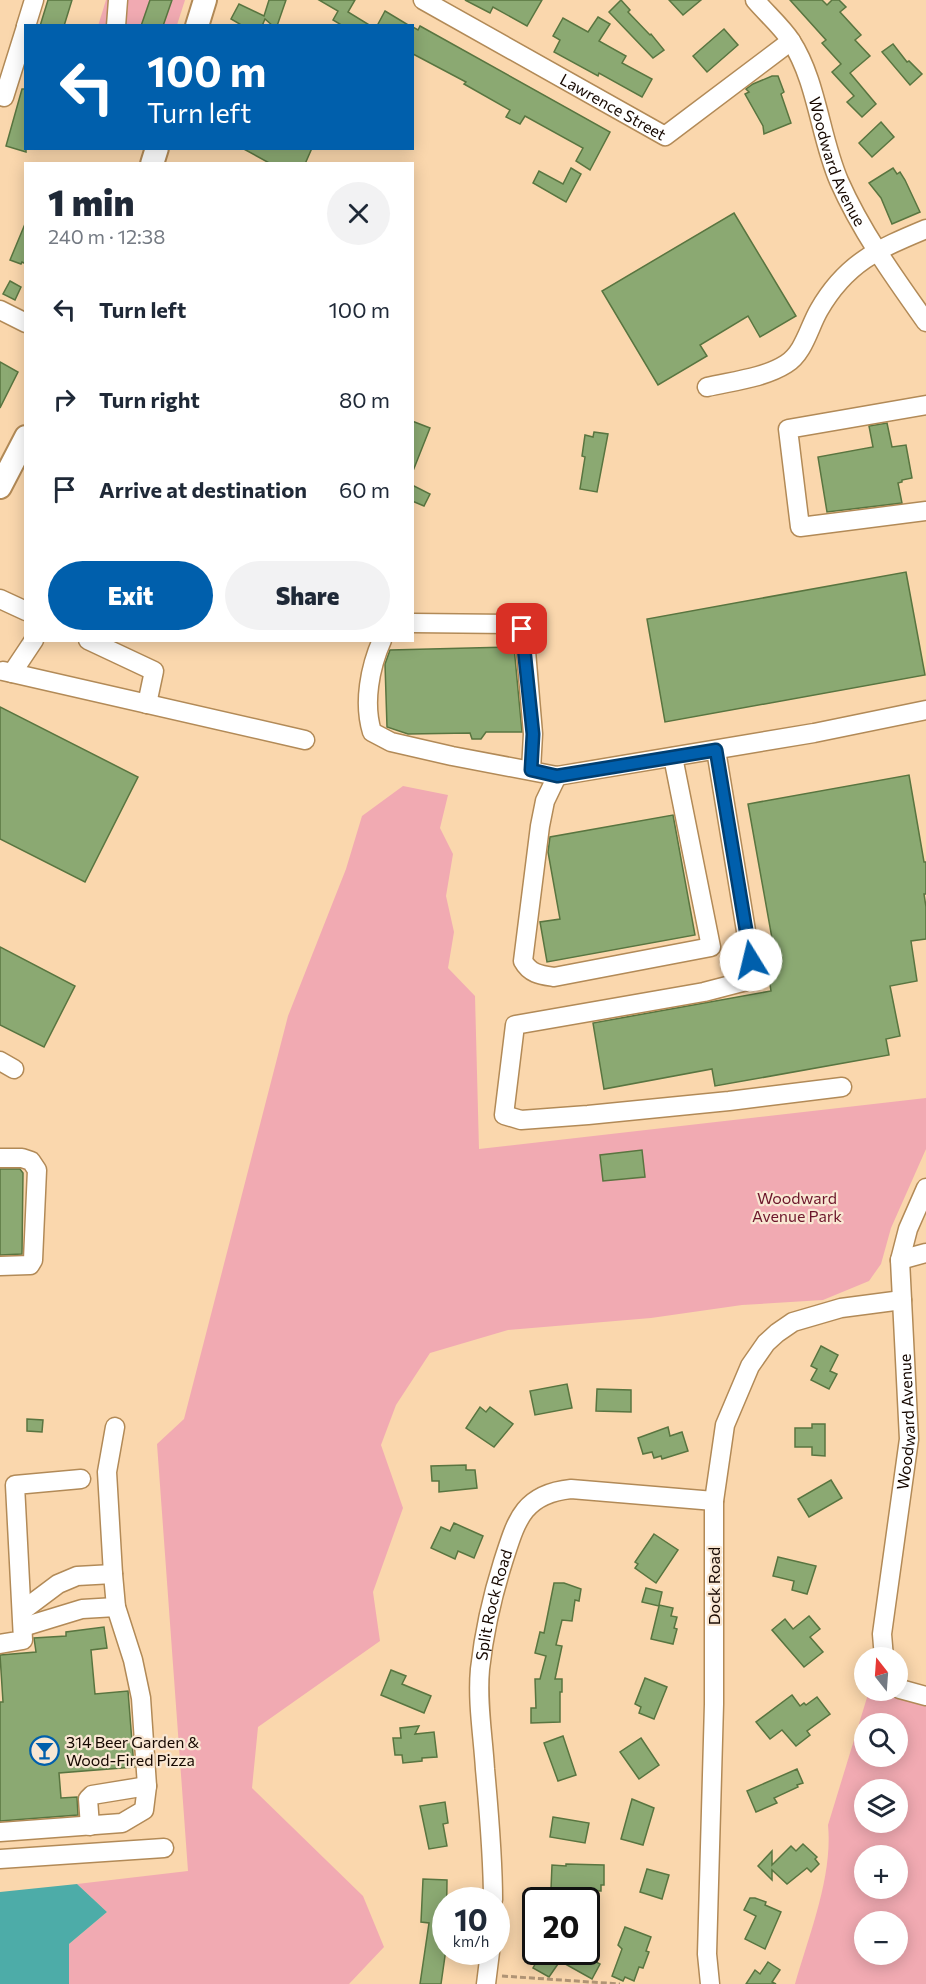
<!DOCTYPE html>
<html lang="en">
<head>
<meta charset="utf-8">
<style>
	body { margin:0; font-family:Commissioner,sans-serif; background:#f2f2f3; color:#1f2937; height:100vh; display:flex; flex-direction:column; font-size:22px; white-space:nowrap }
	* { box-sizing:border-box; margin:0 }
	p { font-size:20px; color:#747a83 }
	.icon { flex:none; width:33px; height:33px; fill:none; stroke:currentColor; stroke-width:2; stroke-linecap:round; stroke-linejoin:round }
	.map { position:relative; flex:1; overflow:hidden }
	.drawer { position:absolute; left:24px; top:162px; width:390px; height:480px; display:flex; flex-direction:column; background:#fff; border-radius:0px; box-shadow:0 3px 15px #0003 }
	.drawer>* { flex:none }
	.top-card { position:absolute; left:24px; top:24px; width:390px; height:126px; border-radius:0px; box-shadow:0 3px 15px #0003; background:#005fac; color:#fff; overflow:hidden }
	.needle { width:39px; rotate:343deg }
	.fabs { position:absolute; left:854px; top:1647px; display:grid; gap:12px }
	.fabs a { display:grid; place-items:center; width:54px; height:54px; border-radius:50%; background:#fff; box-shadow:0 3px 15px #0003; font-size:30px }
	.speed { position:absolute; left:432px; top:1887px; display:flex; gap:12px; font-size:30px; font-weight:700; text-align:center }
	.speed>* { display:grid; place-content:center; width:78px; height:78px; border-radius:50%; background:#fff; box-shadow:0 3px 15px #0003; line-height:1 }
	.speed small { font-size:15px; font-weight:400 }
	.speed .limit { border:3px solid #111; border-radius:9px; background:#fff; color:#111 }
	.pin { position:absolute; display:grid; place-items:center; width:51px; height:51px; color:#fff; margin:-26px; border-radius:12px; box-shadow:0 3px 9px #0006 }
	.me { position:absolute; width:66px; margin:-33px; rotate:351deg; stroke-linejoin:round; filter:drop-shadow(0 0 4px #0008) }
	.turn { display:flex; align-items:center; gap:21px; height:126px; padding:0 24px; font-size:27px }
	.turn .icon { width:78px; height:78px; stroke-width:2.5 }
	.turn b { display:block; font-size:42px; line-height:51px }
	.round { display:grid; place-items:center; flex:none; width:63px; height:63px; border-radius:32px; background:#f2f2f3 }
	.headline { display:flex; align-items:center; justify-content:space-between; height:102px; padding:0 24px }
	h1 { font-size:36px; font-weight:800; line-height:45px }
	.primary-button { display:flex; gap:12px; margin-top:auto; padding:12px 24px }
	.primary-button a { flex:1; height:69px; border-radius:36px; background:#005fac; color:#fff; font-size:24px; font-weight:800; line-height:69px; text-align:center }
	.primary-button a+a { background:#f2f2f3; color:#1f2937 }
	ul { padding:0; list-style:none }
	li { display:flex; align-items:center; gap:18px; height:90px; padding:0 24px }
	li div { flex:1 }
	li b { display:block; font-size:22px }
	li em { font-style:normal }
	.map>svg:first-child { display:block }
	.green { fill:#f1aab2; fill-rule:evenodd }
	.water { fill:#4daca8 }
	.building { fill:#8ba972; stroke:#597540; stroke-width:1.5 }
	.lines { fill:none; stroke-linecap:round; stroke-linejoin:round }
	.minor-casing { stroke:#b28a57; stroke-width:21 }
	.major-casing { stroke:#b28a57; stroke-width:26 }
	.path { stroke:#b09475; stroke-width:3; stroke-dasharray:6 3; stroke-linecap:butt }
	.minor { stroke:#fff; stroke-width:18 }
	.major { stroke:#fff; stroke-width:22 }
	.route-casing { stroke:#003e70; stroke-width:15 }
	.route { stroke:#005fac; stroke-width:10 }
	.labels { text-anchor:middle; stroke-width:4.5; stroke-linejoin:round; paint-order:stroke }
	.street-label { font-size:16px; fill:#160800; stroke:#f9e7d3 }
	.park-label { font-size:16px; fill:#6c162b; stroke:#f9e7d3 }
	.poi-label { font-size:16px; fill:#160800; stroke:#f9e7d3; text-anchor:start }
</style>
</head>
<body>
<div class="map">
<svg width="926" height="1984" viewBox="0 0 926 1984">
	<rect width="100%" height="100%" fill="#fad7ad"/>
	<g class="green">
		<polygon points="106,0 185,0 177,25 98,26"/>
		<polygon points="403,786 448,795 440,828 453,854 446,896 454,932 448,968 475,996 479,1149 926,1098 926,1149 891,1228 881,1264 869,1281 823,1300 742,1305 651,1318 508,1330 430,1353 396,1405 381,1445 403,1508 373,1592 380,1641 258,1727 252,1788 363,1896 384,1947 349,1984 69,1984 69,1944 107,1912 77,1884 188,1871 157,1444 184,1419 288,1016 346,869 362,816"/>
		<path d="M897,1690L926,1695V1984H795C809,1935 833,1876 828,1825L869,1691ZM864,1724H897V1756H864ZM864,1790H897V1822H864ZM864,1856H897V1888H864ZM864,1922H897V1954H864Z"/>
	</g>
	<polygon class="water" points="77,1884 107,1912 69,1944 69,1984 0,1984 0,1892"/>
	<g class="building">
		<polygon points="48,0 72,0 64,26 40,26"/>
		<polygon points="150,0 172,0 163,26 141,26"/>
		<polygon points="269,0 286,0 277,26 273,26 265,19 262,26 243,26 231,19 239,4 264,16"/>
		<polygon points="319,0 355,0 348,12 371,26 343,26 333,20 338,11"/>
		<polygon points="465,0 542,0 527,26 493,7 490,13"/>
		<polygon points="621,0 630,10 628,12 650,35 651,34 664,50 653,58 609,12"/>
		<polygon points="669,0 701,0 683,15"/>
		<polygon points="790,0 822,0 827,5 832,0 839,0 846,7 840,12 861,35 855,40 870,56 850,73 876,104 862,117 847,102 854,96 832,72 841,64 822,43 826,40"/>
		<polygon points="385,11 410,26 377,26"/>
		<polygon points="598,17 610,24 599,41 626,56 622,63 652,79 642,97 599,73 598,76 554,52 560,40 553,36 563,18 588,32"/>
		<polygon points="420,26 610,132 590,170 576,161 583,148 525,116 520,124 506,117 510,110 464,84 466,82 413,54 413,27 418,30"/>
		<polygon points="724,29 738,45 707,72 693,56"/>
		<polygon points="893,44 907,62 909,61 922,74 910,85 882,52"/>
		<polygon points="772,76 778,76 784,92 781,94 791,123 764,134 763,126 745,94 749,92 746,89 753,84"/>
		<polygon points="22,89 26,89 26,152 6,146"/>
		<polygon points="881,122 894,137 872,157 859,143"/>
		<polygon points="242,148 312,148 305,164 271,164"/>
		<polygon points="571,168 581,174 566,202 533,183 539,171 563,184"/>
		<polygon points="893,168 897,174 900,172 905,180 920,212 892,224 881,198 869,183"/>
		<polygon points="734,213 796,316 760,337 748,316 700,345 707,356 658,385 602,291"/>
		<polygon points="25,224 26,264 22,262 21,264 10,260"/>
		<polygon points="10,281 21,287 15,300 3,294"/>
		<polygon points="0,362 18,372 0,408"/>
		<polygon points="412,421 430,428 413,471 412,470"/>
		<polygon points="887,423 892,447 906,445 912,478 902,480 902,482 898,483 902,503 827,512 818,457 873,447 869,426"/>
		<polygon points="594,432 608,434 597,492 580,489 585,457 582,456 585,435 593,437"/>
		<polygon points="412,485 430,494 424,506 412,501"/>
		<polygon points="906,572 925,675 665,722 647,619"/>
		<polygon points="514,647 522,732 486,732 481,739 472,739 470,733 408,734 387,727 385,664 390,650"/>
		<polygon points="0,707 138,777 85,882 0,839"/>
		<polygon points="909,775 924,862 926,862 926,894 924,894 926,907 926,939 911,941 917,981 890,986 900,1036 886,1039 889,1055 715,1086 712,1069 604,1089 593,1023 771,991 766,959 775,955 748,804"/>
		<polygon points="673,815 695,935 547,962 540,922 560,919 548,852 550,837"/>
		<polygon points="0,947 75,986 44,1047 0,1025"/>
		<polygon points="642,1150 645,1177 603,1181 600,1155"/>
		<polygon points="0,1169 20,1169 23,1173 22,1254 0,1255"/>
		<polygon points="821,1346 838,1355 830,1371 837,1374 829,1389 811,1380 817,1369 811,1366"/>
		<polygon points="567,1384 572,1408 535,1415 530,1391"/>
		<polygon points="597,1389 631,1390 631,1412 596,1411"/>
		<polygon points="480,1407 486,1412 490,1407 513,1424 494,1447 466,1428"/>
		<polygon points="27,1419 43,1420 42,1432 27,1431"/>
		<polygon points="812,1424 825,1424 825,1456 812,1455 812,1447 795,1447 795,1428 812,1428"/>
		<polygon points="668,1427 670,1436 682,1432 688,1451 662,1459 661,1456 654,1458 652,1452 643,1454 638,1438"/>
		<polygon points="466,1465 466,1470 475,1470 477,1488 439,1492 439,1481 432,1481 431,1466"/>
		<polygon points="831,1480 842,1498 809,1517 798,1499"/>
		<polygon points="454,1523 483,1536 474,1558 458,1551 455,1559 431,1548 441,1527 450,1531"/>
		<polygon points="654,1534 678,1550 656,1583 635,1568 638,1564 635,1562"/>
		<polygon points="778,1557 816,1566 807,1594 792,1590 794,1581 773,1576"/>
		<polygon points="554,1583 564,1583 581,1589 579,1601 575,1600 572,1621 562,1620 556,1645 562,1646 555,1679 562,1679 562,1692 560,1692 560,1722 531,1723 531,1708 536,1708 535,1679 540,1679 546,1656 535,1653 540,1632 544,1633"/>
		<polygon points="646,1588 662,1592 659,1605 673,1608 671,1616 677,1617 674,1628 677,1629 673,1644 651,1639 659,1606 642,1602"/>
		<polygon points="809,1616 820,1629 810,1637 823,1652 804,1667 772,1630 785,1619 793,1629"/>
		<polygon points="104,1627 107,1648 91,1650 95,1694 128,1691 134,1767 59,1773 61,1798 77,1797 78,1815 0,1821 0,1702 3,1702 0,1655 36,1652 34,1638 66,1636 66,1632"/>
		<polygon points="391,1670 406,1676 402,1684 431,1696 424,1713 381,1695"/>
		<polygon points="645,1678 667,1687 654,1719 639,1713 641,1707 635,1704"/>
		<polygon points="792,1695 800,1706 804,1703 806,1705 817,1697 830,1714 807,1731 810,1735 796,1746 782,1730 770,1739 756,1722"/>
		<polygon points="419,1726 415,1734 434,1732 437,1757 422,1758 422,1761 403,1763 402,1755 395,1755 393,1738 401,1738 400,1728"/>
		<polygon points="563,1736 576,1775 558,1781 544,1743"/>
		<polygon points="641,1738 659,1765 639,1779 620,1752"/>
		<polygon points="797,1769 803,1783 797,1785 798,1787 774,1798 777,1803 756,1812 747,1791"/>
		<polygon points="632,1799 654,1808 643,1845 621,1839"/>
		<polygon points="445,1802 448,1823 443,1824 447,1846 429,1849 420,1806"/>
		<polygon points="553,1817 589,1823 585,1843 550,1837"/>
		<polygon points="803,1844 817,1857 815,1859 819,1864 811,1872 807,1868 787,1884 772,1870 772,1880 758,1866 772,1851 772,1865 791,1846 796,1851"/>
		<polygon points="566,1864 604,1865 604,1885 601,1885 601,1891 551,1889 552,1865 566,1866"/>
		<polygon points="647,1869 669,1875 662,1899 640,1892"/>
		<polygon points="423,1879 447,1880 446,1949 441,1984 420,1984 429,1923 421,1922"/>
		<polygon points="750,1898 755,1898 766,1902 765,1905 781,1912 765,1949 745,1939 756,1916 744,1910"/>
		<polygon points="625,1927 651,1937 646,1951 649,1952 643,1968 639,1967 634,1981 625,1977 623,1981 612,1976 622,1949 618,1945"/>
		<polygon points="542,1952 578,1952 600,1964 592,1979 560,1961 549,1977 533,1968"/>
		<polygon points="768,1962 780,1970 772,1982 776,1984 746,1984 755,1970 760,1974"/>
	</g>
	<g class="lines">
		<defs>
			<g id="minor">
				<path id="s1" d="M423,0L665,136L791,41"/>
				<path id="s2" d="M755,0C766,13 782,27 791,41C817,81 820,137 839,181C861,231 894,277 926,322"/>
				<polyline points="26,26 34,0"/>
				<polyline points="116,26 118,0"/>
				<polyline points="4,97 26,27"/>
				<polyline points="0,310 26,323"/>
				<path d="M707,387C733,381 764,378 786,364C804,353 809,327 819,310C846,263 878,249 926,229"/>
				<polyline points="926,405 788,429 800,527 926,511"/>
				<polyline points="0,599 26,611"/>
				<polyline points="412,623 519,624 525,639 533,734 531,770"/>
				<polyline points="88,640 154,671 147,704"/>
				<path d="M382,640C370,667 363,703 372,732L391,742L452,756L557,776L814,733L926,710"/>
				<polyline points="3,671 12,673 34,640"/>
				<polyline points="12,673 305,740"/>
				<polyline points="716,750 754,979 704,992 515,1025 504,1115 521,1120 588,1115 729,1101 842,1087"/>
				<path d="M557,776L545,801L540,826L523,961C530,974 541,975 554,977L711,947L673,757"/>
				<polyline points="0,1061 14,1069"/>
				<polyline points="0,1158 22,1158 31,1161 37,1170 33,1260 30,1265 0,1266"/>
				<polyline points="900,1260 926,1253"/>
				<polyline points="22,1611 58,1584 77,1576 113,1574"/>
				<polyline points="23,1627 82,1609 116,1607"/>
				<polyline points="0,1644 23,1640 15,1485 81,1479"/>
				<path id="s3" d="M884,1658L882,1634L909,1439L900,1260L908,1229L926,1188"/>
				<polyline points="897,1685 900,1689 926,1696"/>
				<polyline points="90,1826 88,1799 92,1795 147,1786"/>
				<polyline points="0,1832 122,1823 144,1810 147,1786 141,1698 133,1660 116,1607 113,1574 107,1472 115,1427"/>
				<polyline points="0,1859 164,1848"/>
				<path id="s4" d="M493,1900C493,1856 489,1813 485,1769C483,1736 477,1702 480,1669C484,1633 492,1597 503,1562C516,1522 522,1494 571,1489L714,1501"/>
				<polyline points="486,1984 490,1952"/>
				<polyline points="710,1984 707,1954 714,1704 714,1501 725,1425 750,1366 766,1343 777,1333 793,1322 841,1308 902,1300"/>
			</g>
			<g id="major">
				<polyline points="197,26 205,0"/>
				<polyline points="152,164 157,148"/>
				<polyline points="0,487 26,437"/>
			</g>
		</defs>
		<use href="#minor" class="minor-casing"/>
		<use href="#major" class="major-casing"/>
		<polyline class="path" points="502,1976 620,1984"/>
		<use href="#minor" class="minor"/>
		<use href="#major" class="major"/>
	</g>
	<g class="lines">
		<defs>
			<polyline id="route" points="522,629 533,734 531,770 557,776 716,750 751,960"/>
		</defs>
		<use href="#route" class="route-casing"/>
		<use href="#route" class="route"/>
	</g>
	<defs>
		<symbol id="bar-ring" viewBox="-11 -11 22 22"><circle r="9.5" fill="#f9e7d3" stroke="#005fac" stroke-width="1.5"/><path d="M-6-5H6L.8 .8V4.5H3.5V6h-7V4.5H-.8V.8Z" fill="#005fac"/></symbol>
	</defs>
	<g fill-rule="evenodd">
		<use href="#bar-ring" x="28" y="1734" width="33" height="33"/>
	</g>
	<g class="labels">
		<g class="street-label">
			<text dy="6" stroke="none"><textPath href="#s1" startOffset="218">Lawrence Street</textPath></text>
			<text dy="6" stroke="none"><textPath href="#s2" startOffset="184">Woodward Avenue</textPath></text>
			<text dy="6" stroke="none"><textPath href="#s3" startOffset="238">Woodward Avenue</textPath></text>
			<text transform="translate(714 1586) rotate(-90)" y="6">Dock Road</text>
			<text dy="6" stroke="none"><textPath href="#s4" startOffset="297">Split Rock Road</textPath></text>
		</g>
		<g class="park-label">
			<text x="797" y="1204">Woodward<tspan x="797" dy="18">Avenue Park</tspan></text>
		</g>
		<g class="poi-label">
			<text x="66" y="1748">314 Beer Garden &amp;<tspan x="66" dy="18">Wood-Fired Pizza</tspan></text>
		</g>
	</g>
</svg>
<div class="fabs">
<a><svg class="needle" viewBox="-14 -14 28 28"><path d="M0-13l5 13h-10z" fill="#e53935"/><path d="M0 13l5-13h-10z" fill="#747a83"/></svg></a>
<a><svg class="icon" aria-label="search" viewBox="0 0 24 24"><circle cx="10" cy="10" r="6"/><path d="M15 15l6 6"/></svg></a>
<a><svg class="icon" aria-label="layers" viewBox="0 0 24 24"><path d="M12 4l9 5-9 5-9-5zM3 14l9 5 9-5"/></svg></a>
<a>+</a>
<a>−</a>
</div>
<div class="speed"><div>10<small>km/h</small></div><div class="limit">20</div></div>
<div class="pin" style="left:522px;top:629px;background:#d93025"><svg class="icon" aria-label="arrive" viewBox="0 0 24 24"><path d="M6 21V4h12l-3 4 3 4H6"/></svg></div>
<svg class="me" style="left:751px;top:960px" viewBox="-20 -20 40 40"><circle r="19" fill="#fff"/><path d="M0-13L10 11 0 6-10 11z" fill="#005fac"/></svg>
<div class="top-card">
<div class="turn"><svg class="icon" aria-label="left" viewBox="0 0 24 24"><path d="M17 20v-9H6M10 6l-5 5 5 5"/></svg><div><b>100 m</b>Turn left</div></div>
</div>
<section class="drawer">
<div class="headline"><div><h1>1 min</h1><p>240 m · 12:38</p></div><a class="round"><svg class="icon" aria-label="close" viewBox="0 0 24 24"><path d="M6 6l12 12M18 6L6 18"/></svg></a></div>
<ul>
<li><svg class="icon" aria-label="left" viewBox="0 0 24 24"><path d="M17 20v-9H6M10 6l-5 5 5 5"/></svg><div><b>Turn left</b></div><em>100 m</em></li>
<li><svg class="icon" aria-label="right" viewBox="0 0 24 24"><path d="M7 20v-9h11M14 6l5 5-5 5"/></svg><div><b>Turn right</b></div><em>80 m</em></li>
<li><svg class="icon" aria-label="arrive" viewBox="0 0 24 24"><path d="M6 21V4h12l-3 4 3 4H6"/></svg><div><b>Arrive at destination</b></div><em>60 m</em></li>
</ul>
<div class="primary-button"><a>Exit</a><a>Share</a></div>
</section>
</div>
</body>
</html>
